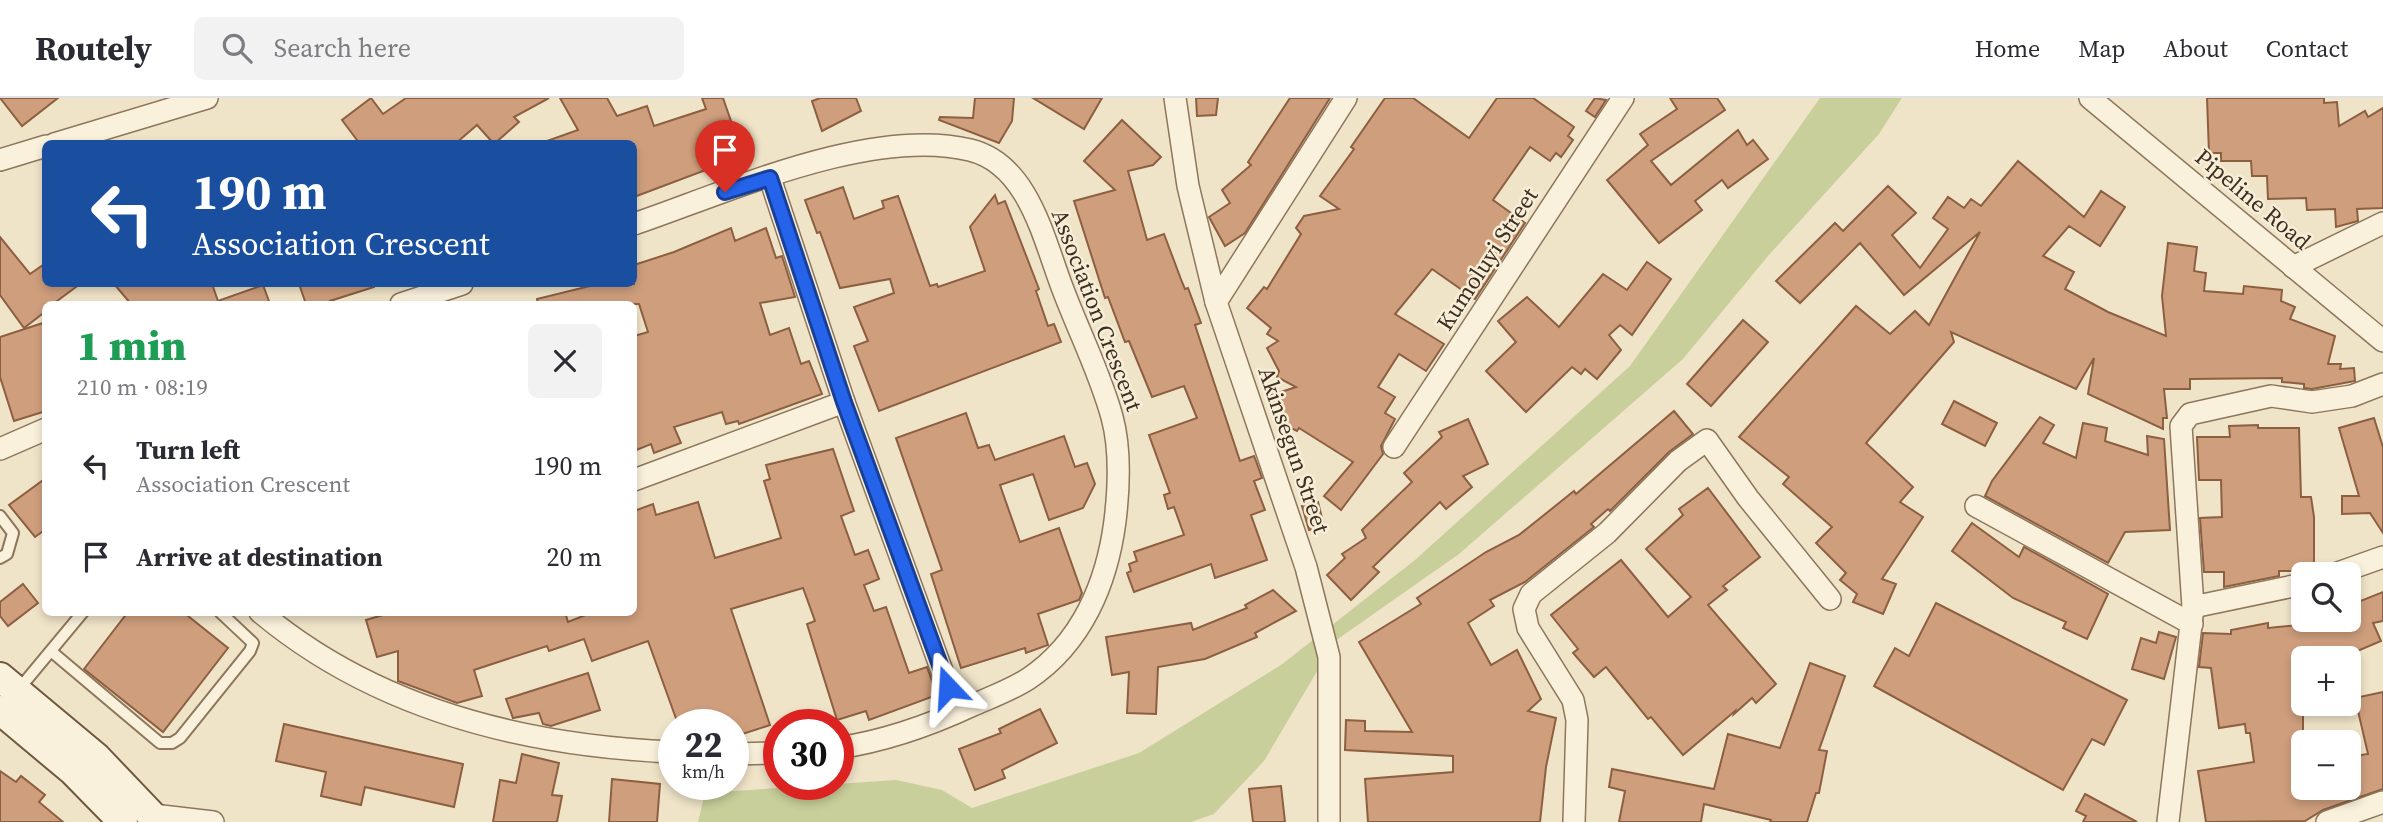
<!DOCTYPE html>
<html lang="en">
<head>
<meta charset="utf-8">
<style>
	body { margin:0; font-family:"Source Serif 4",serif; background:#f2f2f3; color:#2b2b33; height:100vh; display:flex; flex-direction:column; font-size:26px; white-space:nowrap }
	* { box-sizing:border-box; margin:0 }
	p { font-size:23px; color:#7c7c81 }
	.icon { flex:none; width:38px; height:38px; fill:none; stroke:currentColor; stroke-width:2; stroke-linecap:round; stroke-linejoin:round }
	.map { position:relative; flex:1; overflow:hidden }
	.sheet { position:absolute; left:42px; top:203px; width:595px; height:315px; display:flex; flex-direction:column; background:#fff; border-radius:10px; box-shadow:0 4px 10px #0003 }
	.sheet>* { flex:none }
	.banner { position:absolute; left:42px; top:42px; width:595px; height:147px; border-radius:10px; box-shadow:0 4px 10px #0003; background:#1a4fa0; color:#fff; overflow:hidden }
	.fabs { position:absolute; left:2291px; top:464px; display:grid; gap:14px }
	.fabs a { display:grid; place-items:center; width:70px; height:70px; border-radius:10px; background:#fff; box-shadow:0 4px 10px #0003; font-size:35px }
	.speed { position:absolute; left:658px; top:611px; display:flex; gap:14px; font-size:35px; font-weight:700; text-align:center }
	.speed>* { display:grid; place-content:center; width:91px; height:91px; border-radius:50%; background:#fff; box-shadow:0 4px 10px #0003; line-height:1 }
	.speed small { font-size:18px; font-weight:400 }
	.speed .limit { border:10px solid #d22; background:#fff; color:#111 }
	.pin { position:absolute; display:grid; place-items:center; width:60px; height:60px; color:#fff; margin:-72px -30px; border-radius:50% 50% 50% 0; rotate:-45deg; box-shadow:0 0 7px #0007 }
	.pin .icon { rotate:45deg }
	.me { position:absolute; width:77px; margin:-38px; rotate:340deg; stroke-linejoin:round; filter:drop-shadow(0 0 5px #0008) }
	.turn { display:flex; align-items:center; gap:24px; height:147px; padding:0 35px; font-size:32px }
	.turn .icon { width:91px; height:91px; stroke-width:2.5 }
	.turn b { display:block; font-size:49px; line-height:60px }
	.round { display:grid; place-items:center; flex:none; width:74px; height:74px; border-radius:10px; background:#f2f2f3 }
	.overview { display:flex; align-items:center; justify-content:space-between; height:119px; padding:0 35px }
	h1 { font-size:42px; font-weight:800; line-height:52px; color:#1e9e55 }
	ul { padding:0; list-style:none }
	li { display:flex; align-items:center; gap:21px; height:91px; padding:0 35px }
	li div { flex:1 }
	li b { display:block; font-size:26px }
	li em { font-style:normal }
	header { display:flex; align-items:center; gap:42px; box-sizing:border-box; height:98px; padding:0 35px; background:#fff; border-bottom:2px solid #e1e1e2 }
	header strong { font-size:33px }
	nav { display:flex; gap:38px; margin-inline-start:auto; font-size:24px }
	.search { width:490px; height:63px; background:#f2f2f3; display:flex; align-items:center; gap:18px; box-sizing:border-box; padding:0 24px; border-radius:10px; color:#7c7c81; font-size:26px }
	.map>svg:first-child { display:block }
	.green { fill:#c9cf9b }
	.building { fill:#cf9f7d; stroke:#8d5f41; stroke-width:2 }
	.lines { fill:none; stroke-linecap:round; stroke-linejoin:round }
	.service-casing { stroke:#8d765c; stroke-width:14 }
	.minor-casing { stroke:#8d765c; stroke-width:24 }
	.secondary-casing { stroke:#6f573f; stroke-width:32 }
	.service { stroke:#faf1dc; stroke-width:10 }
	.minor { stroke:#faf1dc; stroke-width:21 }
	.secondary { stroke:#faf1dc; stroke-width:28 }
	.route-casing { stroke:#184099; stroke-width:18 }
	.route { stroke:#2563eb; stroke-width:12 }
	.labels { text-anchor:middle; stroke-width:5; stroke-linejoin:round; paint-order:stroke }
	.street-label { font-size:23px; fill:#3d2e20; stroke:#f7eed8 }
</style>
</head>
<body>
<header>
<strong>Routely</strong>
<div class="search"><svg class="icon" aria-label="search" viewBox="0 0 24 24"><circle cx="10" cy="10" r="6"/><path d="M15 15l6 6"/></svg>Search here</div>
<nav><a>Home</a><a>Map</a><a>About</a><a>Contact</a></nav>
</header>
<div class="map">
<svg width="2383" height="724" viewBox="0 0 2383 724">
	<rect width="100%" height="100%" fill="#f0e4c8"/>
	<polygon class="green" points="1820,0 1902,0 1879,36 1768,158 1683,261 1459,456 1335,543 1264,663 1214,716 1191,724 698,724 705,695 896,682 942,692 972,710 1139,655 1281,567 1415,462 1630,268"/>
	<g class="building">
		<polygon points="0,0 58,0 22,28"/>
		<polygon points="371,0 383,16 406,0 549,0 514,19 519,24 494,46 477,27 455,46 360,46 342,22"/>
		<polygon points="560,0 607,0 617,18 647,8 654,28 706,11 702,0 723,0 743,58 634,99 634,46 547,46 547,43 578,32"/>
		<polygon points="820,0 856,0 861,13 822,33 812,3"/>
		<polygon points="975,0 1014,0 1012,23 999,45 939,22 940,19 973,20"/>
		<polygon points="1033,0 1102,0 1084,31"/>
		<polygon points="1196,0 1218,0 1216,17 1197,18"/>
		<polygon points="1290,0 1330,0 1245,135 1225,148 1209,119 1230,105 1222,92 1251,67 1248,64"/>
		<polygon points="1385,0 1413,0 1469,40 1497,0 1533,0 1574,29 1568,38 1573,42 1561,59 1556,55 1550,63 1530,49 1493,102 1525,125 1475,201 1432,171 1395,216 1444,246 1426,273 1399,256 1378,289 1395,299 1385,315 1395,321 1381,348 1383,356 1341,412 1324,398 1353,364 1299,330 1297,333 1277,323 1269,298 1296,289 1277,279 1279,273 1267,250 1278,243 1267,236 1271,230 1247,210 1264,189 1267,191 1301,136 1296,130 1304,118 1339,111 1320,98 1354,51 1351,49"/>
		<polygon points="1595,0 1606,2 1595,19 1586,13"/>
		<polygon points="1670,0 1717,0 1725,12 1651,63 1671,87 1738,32 1747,47 1753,42 1768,61 1728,90 1722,82 1695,103 1702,112 1659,145 1607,82 1648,47 1640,36 1677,11"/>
		<polygon points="2207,0 2324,0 2324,5 2337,4 2339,28 2365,13 2368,19 2383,10 2383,110 2357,111 2358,123 2336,129 2335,111 2307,112 2306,100 2268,101 2267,78 2252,78 2251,63 2221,63 2221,55 2209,55"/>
		<polygon points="1122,22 1161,59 1153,67 1128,73 1147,142 1164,136 1182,184 1185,191 1188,190 1201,225 1195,227 1240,363 1254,358 1256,363 1262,380 1254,383 1265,412 1251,417 1267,462 1215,480 1211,466 1134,494 1127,475 1131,473 1129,466 1137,463 1134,454 1184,437 1174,409 1168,411 1164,397 1170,395 1149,337 1197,320 1184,288 1152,299 1129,243 1125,244 1108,199 1105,200 1074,103 1115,92 1084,63"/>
		<polygon points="2018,63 2084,119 2101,93 2125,109 2100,148 2069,128 2043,158 2074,174 2065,191 2108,214 2166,238 2162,198 2168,145 2197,149 2194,173 2206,175 2204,193 2243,196 2244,188 2282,192 2281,203 2295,209 2290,221 2335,238 2328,266 2341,266 2340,271 2354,270 2355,283 2312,291 2304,290 2304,286 2282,284 2282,280 2190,281 2190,291 2164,291 2167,320 2163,320 2163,331 2088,296 2094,260 2076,291 1951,234 1954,244 1866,345 1913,389 1900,404 1923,419 1882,481 1896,486 1883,516 1853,504 1857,496 1840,482 1846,475 1816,445 1832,429 1783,386 1789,379 1739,339 1856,208 1890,236 1915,213 1929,227 1980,134 1904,197 1860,145 1800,205 1776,183 1835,125 1843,133 1888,88 1916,115 1892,137 1920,170 1948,131 1933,120 1948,99 1964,110 1971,101 1981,108"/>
		<polygon points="843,89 854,121 884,110 882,103 898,98 930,188 937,186 938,189 985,173 970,129 995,97 998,106 1005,103 1039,191 1036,193 1048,228 1054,226 1061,244 879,313 854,248 868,243 854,209 894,195 890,181 840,190 820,134 817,135 805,102"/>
		<polygon points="731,130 735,143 766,130 776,160 782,158 795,199 760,205 770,237 789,230 801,266 809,263 822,296 739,326 738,323 726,326 722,314 674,329 681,345 654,355 651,346 634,353 634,238 648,234 639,206 538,206 537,201 598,186 634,186 634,167 674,154"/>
		<polygon points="0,139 30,176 46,165 46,186 80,186 53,206 46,206 46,213 24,230 0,197"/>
		<polygon points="1647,164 1671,181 1632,237 1620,227 1609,237 1621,252 1597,281 1585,271 1581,276 1572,269 1526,314 1486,273 1516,244 1498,223 1527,199 1559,229 1603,176 1627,192"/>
		<polygon points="114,186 212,186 218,203 263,187 270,206 131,206"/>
		<polygon points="299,186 374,186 374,189 330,203 331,206 306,206"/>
		<polygon points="1743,222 1768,244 1711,308 1687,286"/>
		<polygon points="46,224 46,313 14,323 0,279 0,239"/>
		<polygon points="1954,303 1997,325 1985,348 1942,326"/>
		<polygon points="1674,313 1693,336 1669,354 1610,413 1608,411 1591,426 1594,429 1525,484 1490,502 1494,508 1468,525 1491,567 1517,552 1541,601 1528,613 1556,620 1546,669 1540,724 1368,724 1365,681 1453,674 1453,658 1345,652 1346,622 1365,623 1365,633 1412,634 1359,544 1421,506 1417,500 1486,454 1519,437 1574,393 1576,396"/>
		<polygon points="966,315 978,350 989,347 995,362 1064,338 1075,369 1087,365 1095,386 1083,410 1049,422 1033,376 1000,387 1020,444 1059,430 1082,495 1079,502 1038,516 1048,547 1026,555 1025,550 961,570 931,476 942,472 896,340"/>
		<polygon points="2040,319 2054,327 2043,345 2076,360 2083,325 2107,330 2105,343 2148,357 2147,338 2164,341 2170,432 2125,434 2108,465 1985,398 1992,383"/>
		<polygon points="2374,320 2383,349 2383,435 2370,415 2342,416 2342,398 2359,398 2339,330"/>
		<polygon points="1468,321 1488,366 1463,378 1472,389 1446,411 1440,404 1373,469 1379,474 1351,502 1327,477 1345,460 1342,456 1366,440 1362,432 1412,384 1404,375 1442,339 1439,334"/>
		<polygon points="2258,327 2258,330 2299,330 2301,399 2311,399 2314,419 2314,473 2279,473 2279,478 2224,489 2224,474 2204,474 2200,420 2222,419 2221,382 2199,382 2197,339 2230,339 2229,328"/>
		<polygon points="833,351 854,413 841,418 855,457 868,452 879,481 864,487 874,513 886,509 909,575 927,569 937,597 869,622 866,613 837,622 807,526 815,523 803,490 731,511 770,627 733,639 733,626 678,626 648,543 592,563 584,541 549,553 547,548 474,572 482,598 457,605 398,583 398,553 377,559 366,522 393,514 565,514 568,524 593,514 634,514 634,413 653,406 656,417 698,404 715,460 781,440 764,383 770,381 766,367"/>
		<polygon points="46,380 46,431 35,439 9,407"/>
		<polygon points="1708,390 1760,459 1723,488 1727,492 1708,507 1776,586 1756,605 1752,600 1734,616 1735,613 1683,657 1651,619 1648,621 1606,569 1594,579 1573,555 1578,551 1551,517 1621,462 1668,519 1691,499 1646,451 1683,417 1679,411"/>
		<polygon points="1318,404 1324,428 1309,432 1302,408"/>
		<polygon points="1972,425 2019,459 2024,449 2108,496 2087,541 2063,530 2066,524 2013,500 1952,453"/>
		<polygon points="23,486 38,505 8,528 0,518 0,504"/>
		<polygon points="1273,492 1296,513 1255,535 1257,539 1205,561 1158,569 1156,616 1127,615 1129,574 1112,577 1106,539 1191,525 1193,532 1247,510 1245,507"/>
		<polygon points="2383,494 2383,523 2373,525 2381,543 2341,560 2303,560 2303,643 2295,644 2300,690 2348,690 2348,659 2368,656 2355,600 2383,594 2383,691 2323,712 2305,723 2206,724 2198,673 2254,664 2250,635 2246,635 2245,626 2219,630 2211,570 2199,569 2203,535 2231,536 2231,532 2268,525 2268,530 2348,522 2348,508"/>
		<polygon points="1936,505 2127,602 2104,647 2092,641 2063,692 1874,588 1895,550 1909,558"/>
		<polygon points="128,514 183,514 228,550 163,634 84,571"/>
		<polygon points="2159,534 2176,539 2164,581 2132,571 2141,540 2156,545"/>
		<polygon points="1810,565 1845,578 1819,652 1827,653 1819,695 1816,695 1807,724 1770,724 1771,722 1704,706 1701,724 1619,724 1625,693 1609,689 1612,671 1714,691 1728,636 1780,650"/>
		<polygon points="588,575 600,612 551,628 543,626 539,615 513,620 506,601"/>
		<polygon points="1040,611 1057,645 1002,672 1005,680 975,692 959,651 1001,635 999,631"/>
		<polygon points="284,626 463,666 454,709 365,689 361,707 321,698 326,674 276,663"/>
		<polygon points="522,656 559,665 552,697 562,698 557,724 493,724 500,682 516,685"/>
		<polygon points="0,673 16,684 21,678 45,697 39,704 63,724 0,724"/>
		<polygon points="612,681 660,686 657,724 609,724"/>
		<polygon points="1281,688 1285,724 1253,724 1249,691"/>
		<polygon points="2085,696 2137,724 2083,724 2086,718 2076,713"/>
	</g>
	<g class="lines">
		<defs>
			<g id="service">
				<polyline points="0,418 13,435 7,456 0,460"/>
				<polyline points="52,554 160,645 172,645 180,640 250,553 253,545 220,514"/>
				<polyline points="19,591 83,514"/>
			</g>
			<g id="minor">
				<polyline points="1175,0 1188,88 1216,204 1306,469 1329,559 1329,724"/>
				<polyline points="2090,0 2383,243"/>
				<polyline points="54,46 207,0"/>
				<polyline points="0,62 46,48"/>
				<polyline points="770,80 844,304 957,614"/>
				<path d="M634,126C728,94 871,28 970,52C1028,66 1043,139 1062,189C1078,232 1100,275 1112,319C1121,352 1119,390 1115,423C1107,485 1082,545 1028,581C1011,592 989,600 971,608C928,628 885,643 838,650"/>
				<polyline points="2293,169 2383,125"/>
				<polyline points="1216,204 1346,0"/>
				<polyline points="401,206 462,186"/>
				<polyline points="1394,349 1623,0"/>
				<polyline points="0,351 46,331"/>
				<polyline points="634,382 844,304"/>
				<polyline points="1976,408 2192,526"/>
				<polyline points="2335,476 2383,459"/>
				<polyline points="2193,509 2303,486"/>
				<path d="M260,514C377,612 525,648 674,654"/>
				<polyline points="733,656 779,655"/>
				<polyline points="153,717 213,724"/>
				<polyline points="1574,724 1577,622 1573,602 1528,530 1524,511 1531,496 1607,435 1678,363 1707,342 1748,400 1830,501"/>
				<polyline points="2168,724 2193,509 2181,328 2190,316 2271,298 2312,304 2352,298 2383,286"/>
				<polyline points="2327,724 2383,704"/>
			</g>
			<g id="secondary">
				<polyline points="0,579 96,659 158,724"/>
				<polyline points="0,612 73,673 123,724"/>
			</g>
		</defs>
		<use href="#service" class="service-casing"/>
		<use href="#minor" class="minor-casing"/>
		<use href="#secondary" class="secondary-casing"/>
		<use href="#service" class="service"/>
		<use href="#minor" class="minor"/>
		<use href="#secondary" class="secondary"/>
	</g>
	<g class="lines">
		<defs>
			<polyline id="route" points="725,94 770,80 844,304 948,589"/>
		</defs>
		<use href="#route" class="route-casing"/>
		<use href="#route" class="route"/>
	</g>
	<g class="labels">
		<g class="street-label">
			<text transform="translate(2253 101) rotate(40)" y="8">Pipeline Road</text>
			<text transform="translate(1487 161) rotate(-57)" y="8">Kumoluyi Street</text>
			<text transform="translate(1097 212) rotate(69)" y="8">Association Crescent</text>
			<text transform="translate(1294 352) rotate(71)" y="8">Akinsegun Street</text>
		</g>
	</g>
</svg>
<div class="fabs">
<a><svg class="icon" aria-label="search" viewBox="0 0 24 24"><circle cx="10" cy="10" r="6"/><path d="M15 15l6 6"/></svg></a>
<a>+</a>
<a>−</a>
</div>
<div class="speed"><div>22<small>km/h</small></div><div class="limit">30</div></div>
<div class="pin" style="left:725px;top:94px;background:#d93025"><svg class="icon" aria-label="arrive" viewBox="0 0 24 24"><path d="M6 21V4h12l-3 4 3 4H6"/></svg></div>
<svg class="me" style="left:948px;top:589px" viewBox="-20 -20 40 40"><path d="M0-17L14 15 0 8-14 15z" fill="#2563eb" stroke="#fff" stroke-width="4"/></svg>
<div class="banner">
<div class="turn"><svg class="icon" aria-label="left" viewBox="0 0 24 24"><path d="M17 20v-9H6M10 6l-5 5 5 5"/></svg><div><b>190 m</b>Association Crescent</div></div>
</div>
<section class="sheet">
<div class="overview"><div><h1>1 min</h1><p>210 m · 08:19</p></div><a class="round"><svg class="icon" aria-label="close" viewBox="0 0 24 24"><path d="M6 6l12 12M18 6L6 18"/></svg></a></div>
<ul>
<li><svg class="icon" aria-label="left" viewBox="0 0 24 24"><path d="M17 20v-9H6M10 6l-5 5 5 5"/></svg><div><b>Turn left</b><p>Association Crescent</p></div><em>190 m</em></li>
<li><svg class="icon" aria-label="arrive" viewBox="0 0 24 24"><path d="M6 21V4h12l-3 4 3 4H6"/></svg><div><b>Arrive at destination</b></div><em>20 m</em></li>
</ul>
</section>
</div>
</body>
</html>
